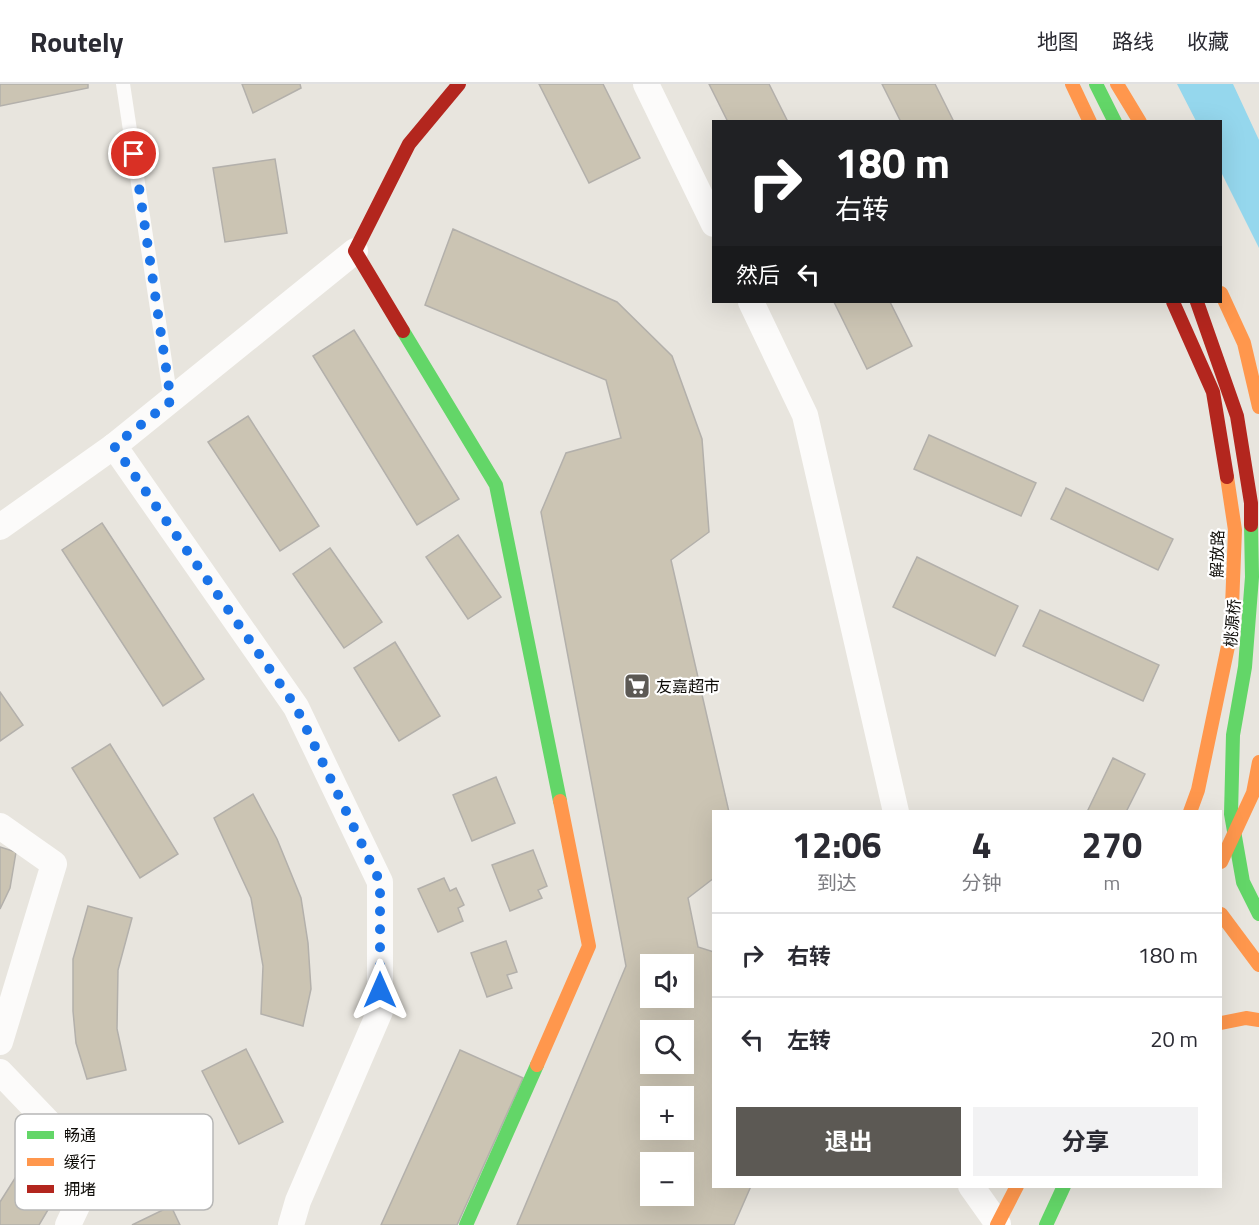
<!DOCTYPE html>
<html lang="zh">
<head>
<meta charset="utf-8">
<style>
	body { margin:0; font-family:"Titillium Web","Noto Sans SC",sans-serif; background:#f2f2f3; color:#2b2b33; height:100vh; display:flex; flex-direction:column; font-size:22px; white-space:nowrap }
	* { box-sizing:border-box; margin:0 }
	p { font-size:20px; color:#7c7c81 }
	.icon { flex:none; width:33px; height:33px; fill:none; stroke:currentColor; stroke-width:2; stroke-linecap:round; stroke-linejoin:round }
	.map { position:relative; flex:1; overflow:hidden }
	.drawer { position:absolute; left:712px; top:726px; width:510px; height:378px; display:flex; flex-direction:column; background:#fff; border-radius:0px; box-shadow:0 6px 24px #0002 }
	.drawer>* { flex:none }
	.guide { position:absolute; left:712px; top:36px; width:510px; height:183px; border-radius:0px; box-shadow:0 6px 24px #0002; background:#202124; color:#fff; overflow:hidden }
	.buttons { position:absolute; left:640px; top:870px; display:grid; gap:12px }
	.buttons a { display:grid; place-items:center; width:54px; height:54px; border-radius:0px; background:#fff; box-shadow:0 6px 24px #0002; font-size:30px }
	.pin { position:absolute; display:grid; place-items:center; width:51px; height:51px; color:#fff; margin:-26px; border:3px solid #fff; border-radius:50%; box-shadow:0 2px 6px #0007 }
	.me { position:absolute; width:66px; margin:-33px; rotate:0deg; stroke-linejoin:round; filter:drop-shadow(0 0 4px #0008) }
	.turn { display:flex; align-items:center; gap:21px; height:126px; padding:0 24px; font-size:27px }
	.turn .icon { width:78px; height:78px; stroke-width:2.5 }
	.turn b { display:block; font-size:42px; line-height:51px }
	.then { display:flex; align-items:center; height:57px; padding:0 24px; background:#0003; gap:12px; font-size:22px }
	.eta { display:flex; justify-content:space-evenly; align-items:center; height:102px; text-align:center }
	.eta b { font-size:36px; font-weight:700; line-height:42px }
	.action { display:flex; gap:12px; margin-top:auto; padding:12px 24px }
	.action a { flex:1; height:69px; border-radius:0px; background:#5c5954; color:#fff; font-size:24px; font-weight:700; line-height:69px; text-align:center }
	.action a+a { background:#f2f2f3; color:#2b2b33 }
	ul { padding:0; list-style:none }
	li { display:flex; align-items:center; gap:18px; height:84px; padding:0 24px; border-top:2px solid #e1e1e2 }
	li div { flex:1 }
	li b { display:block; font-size:22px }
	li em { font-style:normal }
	header { display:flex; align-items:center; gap:36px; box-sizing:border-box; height:84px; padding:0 30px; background:#fff; border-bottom:2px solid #e1e1e2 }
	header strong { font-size:28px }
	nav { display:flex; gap:33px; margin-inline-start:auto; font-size:21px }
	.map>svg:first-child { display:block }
	.water { fill:#95d7ed }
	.building { fill:#cbc4b3; stroke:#b3b0ab; stroke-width:1.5; fill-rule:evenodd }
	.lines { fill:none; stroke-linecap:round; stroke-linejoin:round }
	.lane { stroke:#fcfbfa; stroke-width:14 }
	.street { stroke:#fcfbfa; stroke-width:26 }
	.fast { stroke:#63d668; stroke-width:14 }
	.slow { stroke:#ff974d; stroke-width:14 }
	.jam { stroke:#b3261e; stroke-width:14 }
	.route { stroke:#1a73e8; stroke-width:10; stroke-dasharray:0 18 }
	.labels { text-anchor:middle; stroke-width:4.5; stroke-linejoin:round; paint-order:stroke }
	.street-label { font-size:16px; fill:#100e0a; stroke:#fff }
	.poi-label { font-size:16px; fill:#100e0a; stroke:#fff; text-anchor:start }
	.key { fill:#fff; stroke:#b7b7b6; stroke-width:1.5 }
	.key-label { font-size:16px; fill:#100e0a }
</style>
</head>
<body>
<header>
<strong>Routely</strong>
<nav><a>地图</a><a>路线</a><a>收藏</a></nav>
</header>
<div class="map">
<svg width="1259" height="1141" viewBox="0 0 1259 1141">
	<rect width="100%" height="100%" fill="#e8e5de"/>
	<polygon class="water" points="1177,0 1233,0 1259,56 1259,164 1221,88 1221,38 1196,37"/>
	<g class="building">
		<polygon points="0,0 88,0 88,4 0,22"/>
		<polygon points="242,0 300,0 301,4 253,29"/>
		<polygon points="539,0 603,0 640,74 589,99"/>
		<polygon points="709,0 769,0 788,38 728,38"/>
		<polygon points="882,0 935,0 954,38 901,38"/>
		<polygon points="275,75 287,149 225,158 213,84"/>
		<path d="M453,145L617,218L672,272L702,355L709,448L671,476L729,728H714V794L688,814L698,863L714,868V1102H751L734,1141H517L626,882L541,428L566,369L621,354L606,296L425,221ZM651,880H684V914H651ZM651,946H684V980H651ZM651,1012H684V1046H651ZM651,1078H684V1112H651Z"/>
		<polygon points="834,218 890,218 912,262 867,285"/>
		<polygon points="354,246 459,415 417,441 313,272"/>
		<polygon points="248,332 319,442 280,467 208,358"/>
		<polygon points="929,351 1036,399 1021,432 914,385"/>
		<polygon points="1066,404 1173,455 1158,486 1051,435"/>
		<polygon points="102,439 204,595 163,622 62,466"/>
		<polygon points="458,451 501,513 468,535 426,473"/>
		<polygon points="330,464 382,538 344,564 293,490"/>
		<polygon points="917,473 1018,522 995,572 893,523"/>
		<polygon points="1040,526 1159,581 1143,617 1023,562"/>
		<polygon points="395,558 440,632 399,657 354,584"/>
		<polygon points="0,608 23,641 0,657"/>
		<polygon points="110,660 178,770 140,794 72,684"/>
		<polygon points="1113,674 1145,690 1126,728 1087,728"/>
		<polygon points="496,693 515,739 472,757 453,711"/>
		<polygon points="253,710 277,755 301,814 308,859 311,905 303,942 261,930 263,882 251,814 214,734"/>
		<polygon points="0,763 16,768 10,804 0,825"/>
		<polygon points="533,766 547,802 538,806 542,814 510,827 492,781"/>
		<polygon points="444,794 450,807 456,804 464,821 458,824 463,837 438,848 418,805"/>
		<polygon points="88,822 132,834 118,886 117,945 126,986 87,995 76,959 73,927 73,875"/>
		<polygon points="506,857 517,888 507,891 512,904 487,913 471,869"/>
		<polygon points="246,965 283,1038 239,1060 202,987"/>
		<polygon points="460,966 523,994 457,1141 381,1141"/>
		<polygon points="17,1091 55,1114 39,1141 0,1141 0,1118"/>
		<polygon points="171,1122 180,1141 132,1141"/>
	</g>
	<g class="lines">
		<polyline class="lane" points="123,0 171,317"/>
		<g class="street">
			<polyline points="646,0 714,140"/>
			<polyline points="751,218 805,331 896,728"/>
			<polyline points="114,362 296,623 380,798 380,927 298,1117 291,1141"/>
			<polyline points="0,443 114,362 355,167"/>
			<polyline points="0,742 54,780 0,958"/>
			<polyline points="0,988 94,1086 68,1141"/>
			<polyline points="971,1102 998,1140"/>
		</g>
		<g class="fast">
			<polyline points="1096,0 1115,38"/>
			<polyline points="403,247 496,401 560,717"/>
			<polyline points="1251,441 1252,493 1245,583 1233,651 1231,730 1243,798 1259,830"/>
			<polyline points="466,1141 537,981"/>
			<polyline points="1046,1141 1064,1102"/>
		</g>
		<g class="slow">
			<polyline points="1072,0 1090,38"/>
			<polyline points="1117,0 1140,38"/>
			<polyline points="1221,209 1244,259 1259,323"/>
			<polyline points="1190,728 1198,706 1231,548 1235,446 1227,393"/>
			<polyline points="1221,778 1253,709 1259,678"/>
			<polyline points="1221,830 1259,881"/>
			<polyline points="1221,939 1246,934 1259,936"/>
			<polyline points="537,981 589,862 560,717"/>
			<polyline points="997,1141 1017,1102"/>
		</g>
		<g class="jam">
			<polyline points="1173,218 1213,308 1227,393"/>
			<polyline points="1197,218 1237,332 1251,419 1251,441"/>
			<polyline points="403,247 355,167 409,60 459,0"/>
		</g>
	</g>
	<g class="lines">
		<polyline class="route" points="134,70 171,317 114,362 296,623 380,798 380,906"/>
	</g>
	<defs>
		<symbol id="supermarket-square" viewBox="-11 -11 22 22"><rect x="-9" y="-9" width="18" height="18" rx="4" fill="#5c5954" stroke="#fff"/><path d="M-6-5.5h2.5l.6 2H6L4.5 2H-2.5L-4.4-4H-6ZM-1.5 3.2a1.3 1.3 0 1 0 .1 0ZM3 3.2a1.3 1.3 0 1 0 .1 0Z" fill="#fff"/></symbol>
	</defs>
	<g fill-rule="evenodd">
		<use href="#supermarket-square" x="622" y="587" width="30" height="30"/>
	</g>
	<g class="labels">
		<g class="street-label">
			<text transform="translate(1217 470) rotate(-89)" y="6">解放路</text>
			<text transform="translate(1232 539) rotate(-85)" y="6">桃源桥</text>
		</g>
		<g class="poi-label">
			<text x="656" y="608">友嘉超市</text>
		</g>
	</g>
	<rect x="15" y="1030" width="198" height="96" rx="9" class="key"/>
	<rect x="27" y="1047" width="27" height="8" fill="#63d668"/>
	<rect x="27" y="1074" width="27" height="8" fill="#ff974d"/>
	<rect x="27" y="1101" width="27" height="8" fill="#b3261e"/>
	<g class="key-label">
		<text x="64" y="1057">畅通</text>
		<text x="64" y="1084">缓行</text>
		<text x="64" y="1111">拥堵</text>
	</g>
</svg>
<div class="buttons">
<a><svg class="icon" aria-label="sound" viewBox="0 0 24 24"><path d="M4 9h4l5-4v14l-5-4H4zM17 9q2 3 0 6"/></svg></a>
<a><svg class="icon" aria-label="search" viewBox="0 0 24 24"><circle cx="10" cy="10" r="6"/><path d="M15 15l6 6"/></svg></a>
<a>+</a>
<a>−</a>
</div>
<div class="pin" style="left:134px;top:70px;background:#d93025"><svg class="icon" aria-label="arrive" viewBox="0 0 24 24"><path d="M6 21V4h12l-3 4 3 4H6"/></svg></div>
<svg class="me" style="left:380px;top:906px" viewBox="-20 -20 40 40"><path d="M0-17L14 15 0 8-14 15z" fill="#1a73e8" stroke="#fff" stroke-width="4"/></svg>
<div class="guide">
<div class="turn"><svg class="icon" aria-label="right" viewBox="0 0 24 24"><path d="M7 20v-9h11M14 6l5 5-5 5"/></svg><div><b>180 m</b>右转</div></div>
<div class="then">然后<svg class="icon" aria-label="left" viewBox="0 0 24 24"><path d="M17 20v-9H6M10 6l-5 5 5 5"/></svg></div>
</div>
<section class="drawer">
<div class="eta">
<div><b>12:06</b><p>到达</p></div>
<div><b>4</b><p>分钟</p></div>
<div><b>270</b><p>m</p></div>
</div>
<ul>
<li><svg class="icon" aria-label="right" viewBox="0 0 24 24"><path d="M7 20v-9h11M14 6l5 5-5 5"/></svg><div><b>右转</b></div><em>180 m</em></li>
<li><svg class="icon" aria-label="left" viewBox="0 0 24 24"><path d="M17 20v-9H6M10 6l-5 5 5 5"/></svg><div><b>左转</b></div><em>20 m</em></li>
</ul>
<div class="action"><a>退出</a><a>分享</a></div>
</section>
</div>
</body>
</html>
